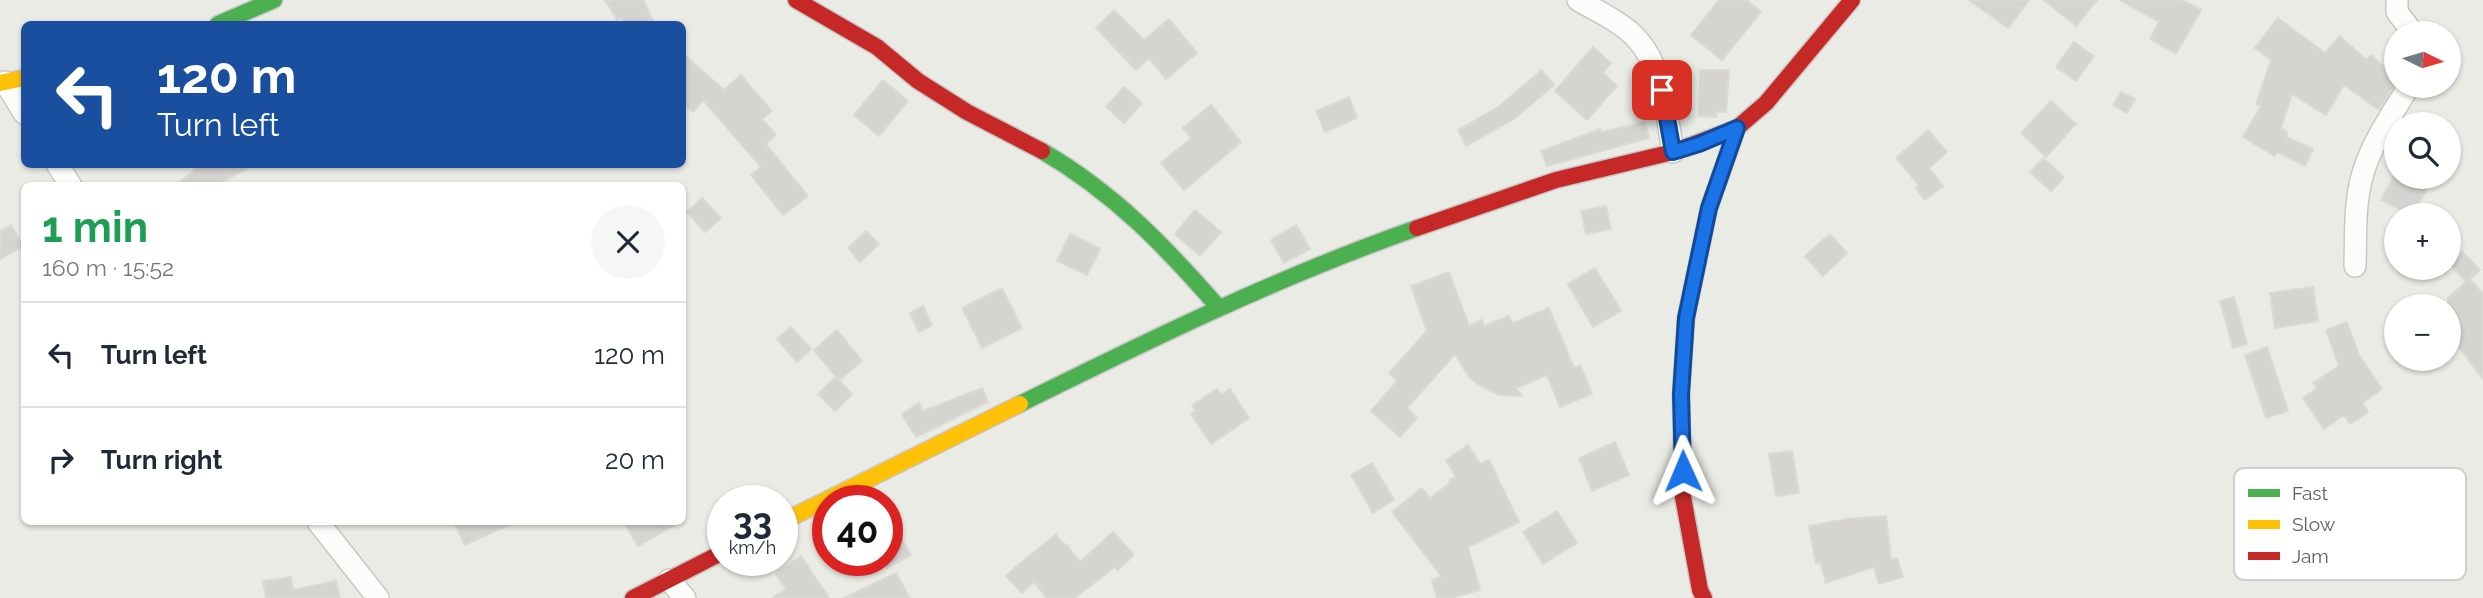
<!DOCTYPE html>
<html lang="en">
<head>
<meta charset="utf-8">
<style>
	body { margin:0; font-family:Raleway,sans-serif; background:#f6f6f7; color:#1f2937; height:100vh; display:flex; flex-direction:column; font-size:26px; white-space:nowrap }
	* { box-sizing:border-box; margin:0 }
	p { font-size:23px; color:#747a83 }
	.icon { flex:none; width:38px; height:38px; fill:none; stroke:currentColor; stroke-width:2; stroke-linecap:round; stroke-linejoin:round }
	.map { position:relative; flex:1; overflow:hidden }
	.sheet { position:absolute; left:21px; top:182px; width:665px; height:343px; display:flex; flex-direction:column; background:#fff; border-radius:10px; box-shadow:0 2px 5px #0004 }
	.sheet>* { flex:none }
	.banner { position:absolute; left:21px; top:21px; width:665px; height:147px; border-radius:10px; box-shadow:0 2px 5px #0004; background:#1a4fa0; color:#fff; overflow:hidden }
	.needle { width:46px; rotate:95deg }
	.buttons { position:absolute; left:2384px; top:21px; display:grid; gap:14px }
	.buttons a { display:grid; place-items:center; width:77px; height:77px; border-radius:50%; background:#fff; box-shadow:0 2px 5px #0004; font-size:35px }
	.speed { position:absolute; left:707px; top:485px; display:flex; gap:14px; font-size:35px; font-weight:700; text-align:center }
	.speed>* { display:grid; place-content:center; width:91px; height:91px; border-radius:50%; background:#fff; box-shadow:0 2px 5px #0004; line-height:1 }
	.speed small { font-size:18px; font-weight:400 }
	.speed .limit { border:10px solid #d22; background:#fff; color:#111 }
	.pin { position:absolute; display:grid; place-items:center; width:60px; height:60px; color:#fff; margin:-30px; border-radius:14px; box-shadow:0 4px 10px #0006 }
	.me { position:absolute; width:77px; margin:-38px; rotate:359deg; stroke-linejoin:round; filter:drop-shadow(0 0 5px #0008) }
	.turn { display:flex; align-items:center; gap:24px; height:147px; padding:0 21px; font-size:32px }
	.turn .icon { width:91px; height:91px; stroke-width:2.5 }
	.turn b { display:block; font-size:49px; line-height:60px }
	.round { display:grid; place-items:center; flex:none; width:74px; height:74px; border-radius:37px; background:#f6f6f7 }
	.headline { display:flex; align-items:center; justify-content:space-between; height:119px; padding:0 21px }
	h1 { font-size:42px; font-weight:700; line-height:52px; color:#1e9e55 }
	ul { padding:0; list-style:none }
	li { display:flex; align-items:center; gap:21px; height:105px; padding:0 21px; border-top:2px solid #e0e1e3 }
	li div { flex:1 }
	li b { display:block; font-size:26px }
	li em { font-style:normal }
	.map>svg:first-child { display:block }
	.building { fill:#d5d4d1; stroke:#dadad5; stroke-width:2 }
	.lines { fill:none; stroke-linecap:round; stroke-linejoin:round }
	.street-casing { stroke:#c8c8c6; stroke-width:24 }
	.fast-casing { stroke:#c8c8c8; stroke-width:19 }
	.slow-casing { stroke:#c8c8c8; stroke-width:19 }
	.jam-casing { stroke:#c8c8c8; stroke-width:19 }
	.street { stroke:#fcfcfb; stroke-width:21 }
	.fast { stroke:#4caf50; stroke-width:16 }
	.slow { stroke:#ffc107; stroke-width:16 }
	.jam { stroke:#c62828; stroke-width:16 }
	.route-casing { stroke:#114b97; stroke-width:18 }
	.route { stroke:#1a73e8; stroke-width:12 }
	.key { fill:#fff; stroke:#cecfd0; stroke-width:2 }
	.key-label { font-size:19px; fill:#5b5e64 }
</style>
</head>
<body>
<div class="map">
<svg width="2483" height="598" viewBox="0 0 2483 598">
	<rect width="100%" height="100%" fill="#ebebe6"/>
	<g class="building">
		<polygon points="605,0 643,0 655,24 624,24 621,18 617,20"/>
		<polygon points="1719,0 1747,0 1761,12 1722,60 1691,35"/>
		<polygon points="1969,0 2029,0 2008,28"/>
		<polygon points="2044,0 2097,0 2076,26"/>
		<polygon points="2120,0 2182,0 2201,10 2176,54 2150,39 2159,22"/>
		<polygon points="1114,10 1144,40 1169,19 1197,53 1166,79 1149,58 1136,70 1096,28"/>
		<polygon points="2278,18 2325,53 2340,36 2366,60 2371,55 2396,77 2396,83 2379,110 2344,85 2326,115 2292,94 2281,128 2288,133 2286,137 2313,149 2305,166 2277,152 2275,156 2243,137 2261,106 2256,104 2271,60 2255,48"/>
		<polygon points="2074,42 2094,56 2076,81 2056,67"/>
		<polygon points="1593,47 1611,63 1603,73 1617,86 1587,120 1555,91"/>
		<polygon points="682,53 724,90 741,75 772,111 762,119 776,135 766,144 808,196 783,215 751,175 761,167 703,100 693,112 682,102"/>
		<polygon points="1542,70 1554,85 1514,119 1466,146 1458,130 1498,107"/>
		<polygon points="1700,70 1729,70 1726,112 1716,112 1716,117 1699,116"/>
		<polygon points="883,80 908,101 879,136 854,115"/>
		<polygon points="1124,87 1142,103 1124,123 1106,107"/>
		<polygon points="2121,92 2135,99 2127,113 2113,105"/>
		<polygon points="1349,97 1357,118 1325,132 1316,111"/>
		<polygon points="2051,101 2076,124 2046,157 2021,133"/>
		<polygon points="1211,105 1241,142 1184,190 1161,163 1191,138 1183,128"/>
		<polygon points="1645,122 1649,138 1547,166 1541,151 1600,129 1601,132"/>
		<polygon points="1928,130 1947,152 1929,168 1943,186 1925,200 1916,188 1919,185 1896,158"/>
		<polygon points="2043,158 2064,177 2051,191 2030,172"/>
		<polygon points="201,164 256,164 214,186 175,186"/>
		<polygon points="2393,177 2433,177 2413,215 2381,200"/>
		<polygon points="702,198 721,218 705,232 687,212"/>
		<polygon points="1606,206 1611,229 1586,234 1581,211"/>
		<polygon points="1195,210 1221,232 1200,256 1175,234"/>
		<polygon points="11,225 23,246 0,259 0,231"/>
		<polygon points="1296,225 1310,249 1284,263 1271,240"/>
		<polygon points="866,231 879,244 860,262 848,248"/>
		<polygon points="1070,234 1100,249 1087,275 1057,261"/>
		<polygon points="1830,234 1847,253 1823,276 1805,256"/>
		<polygon points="2463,252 2480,270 2470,279 2483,294 2483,379 2458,346 2461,343 2448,329 2448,298 2466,282 2450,264"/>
		<polygon points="1595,268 1621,311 1593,327 1568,284"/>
		<polygon points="1449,272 1469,326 1482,320 1484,326 1509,316 1513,323 1549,308 1574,368 1580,365 1592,394 1560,407 1547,375 1516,388 1522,396 1499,395 1478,385 1469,377 1455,354 1407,408 1417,418 1400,437 1371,411 1397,381 1389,373 1427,331 1411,286"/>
		<polygon points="2313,287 2318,321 2275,328 2270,293"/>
		<polygon points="1002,288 1022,328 982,348 962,308"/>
		<polygon points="2234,297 2247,344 2233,348 2220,301"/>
		<polygon points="923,306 932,325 919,332 910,313"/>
		<polygon points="2347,322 2359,355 2382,389 2362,403 2368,412 2350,424 2344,415 2324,429 2303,398 2317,388 2313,383 2339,366 2326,330"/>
		<polygon points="791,327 811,349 797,362 777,339"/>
		<polygon points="837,330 862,361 839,380 814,350"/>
		<polygon points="2267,347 2288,411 2266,418 2245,355"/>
		<polygon points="836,377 852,394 835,411 818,394"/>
		<polygon points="982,388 988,402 916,437 902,414 919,403 923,411"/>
		<polygon points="1217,389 1221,395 1230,389 1249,418 1211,444 1191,414 1196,411 1192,405"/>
		<polygon points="1615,442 1629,475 1592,491 1579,458"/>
		<polygon points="1468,445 1480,464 1489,460 1519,522 1468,547 1480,590 1451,598 1437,598 1432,580 1442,577 1392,512 1422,488 1430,498 1450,483 1449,480 1456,477 1446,460"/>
		<polygon points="1792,451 1799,493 1776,496 1769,454"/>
		<polygon points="1372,463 1394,500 1373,513 1351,475"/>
		<polygon points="1557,511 1577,543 1543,564 1523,532"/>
		<polygon points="887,512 911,555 887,568"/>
		<polygon points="1886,516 1891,559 1897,558 1903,577 1879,584 1874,567 1826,583 1820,562 1816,563 1809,526 1846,519"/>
		<polygon points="454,522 515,522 465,545"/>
		<polygon points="624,522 680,522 638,546"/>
		<polygon points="1113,532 1134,555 1118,570 1115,567 1075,598 1047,598 1034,582 1022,593 1006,576 1020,563 1056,535 1064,545 1066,544 1080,562"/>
		<polygon points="801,556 829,598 772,598 786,589 776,574"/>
		<polygon points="896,573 910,598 844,598"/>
		<polygon points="291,577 293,590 336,581 340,598 266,598 263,581"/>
	</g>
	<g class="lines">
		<defs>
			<g id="street">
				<path d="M1578,0C1597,11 1623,23 1637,39C1664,69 1666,114 1673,152"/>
				<polyline points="2397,0 2397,12 2413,33"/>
				<polyline points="5,82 24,113"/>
				<polyline points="57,164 71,186"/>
				<path d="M2355,266C2356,235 2354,203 2363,173C2372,142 2393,113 2409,86"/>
				<polyline points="318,522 378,598"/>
				<polyline points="669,580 685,598"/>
			</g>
			<g id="fast">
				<polyline points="218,24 274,0"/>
				<path d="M1042,151C1113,192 1165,246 1219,308"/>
				<path d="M1020,404C1149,340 1280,276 1417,228"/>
			</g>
			<g id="slow">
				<polyline points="0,83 24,78"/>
				<polyline points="782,522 1020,404"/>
			</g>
			<g id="jam">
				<polyline points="796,0 877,47 918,81 967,112 1042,151"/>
				<polyline points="1417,228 1556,180 1673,152 1737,128 1766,103 1852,0"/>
				<polyline points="633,598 723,552"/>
				<polyline points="1704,598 1700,590 1683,497 1681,394 1686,318 1709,208 1737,128"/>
			</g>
		</defs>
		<use href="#street" class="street-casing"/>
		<use href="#fast" class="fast-casing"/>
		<use href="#slow" class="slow-casing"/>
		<use href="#jam" class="jam-casing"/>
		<use href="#street" class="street"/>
		<use href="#fast" class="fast"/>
		<use href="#slow" class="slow"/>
		<use href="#jam" class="jam"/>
	</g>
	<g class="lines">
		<defs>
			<polyline id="route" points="1662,90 1673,152 1699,144 1737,128 1709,208 1686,318 1681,394 1683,471"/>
		</defs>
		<use href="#route" class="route-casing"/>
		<use href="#route" class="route"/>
	</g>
	<rect x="2234" y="468" width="232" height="112" rx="10" class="key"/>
	<rect x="2248" y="489" width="32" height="8" fill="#4caf50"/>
	<rect x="2248" y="520" width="32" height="9" fill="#ffc107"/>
	<rect x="2248" y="552" width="32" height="8" fill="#c62828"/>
	<g class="key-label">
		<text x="2292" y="500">Fast</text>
		<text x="2292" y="531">Slow</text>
		<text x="2292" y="563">Jam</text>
	</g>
</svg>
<div class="buttons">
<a><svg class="needle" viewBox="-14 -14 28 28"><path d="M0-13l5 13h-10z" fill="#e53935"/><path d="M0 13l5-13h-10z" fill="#747a83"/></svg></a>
<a><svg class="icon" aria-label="search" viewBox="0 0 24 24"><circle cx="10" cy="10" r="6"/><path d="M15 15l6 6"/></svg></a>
<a>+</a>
<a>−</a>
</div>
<div class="speed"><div>33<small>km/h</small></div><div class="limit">40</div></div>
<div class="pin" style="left:1662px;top:90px;background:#d93025"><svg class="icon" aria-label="arrive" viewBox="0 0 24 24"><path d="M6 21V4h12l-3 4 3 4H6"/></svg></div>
<svg class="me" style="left:1683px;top:471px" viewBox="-20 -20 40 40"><path d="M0-17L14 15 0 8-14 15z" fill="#1a73e8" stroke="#fff" stroke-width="4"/></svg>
<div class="banner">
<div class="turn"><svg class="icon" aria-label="left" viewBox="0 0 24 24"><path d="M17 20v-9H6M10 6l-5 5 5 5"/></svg><div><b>120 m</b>Turn left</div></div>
</div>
<section class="sheet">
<div class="headline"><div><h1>1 min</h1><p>160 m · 15:52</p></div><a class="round"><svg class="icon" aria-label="close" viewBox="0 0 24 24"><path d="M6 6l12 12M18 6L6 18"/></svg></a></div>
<ul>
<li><svg class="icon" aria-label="left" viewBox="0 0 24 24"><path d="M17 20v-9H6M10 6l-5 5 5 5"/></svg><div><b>Turn left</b></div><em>120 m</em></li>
<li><svg class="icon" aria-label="right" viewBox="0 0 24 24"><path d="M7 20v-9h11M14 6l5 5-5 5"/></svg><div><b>Turn right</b></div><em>20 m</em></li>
</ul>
</section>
</div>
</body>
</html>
